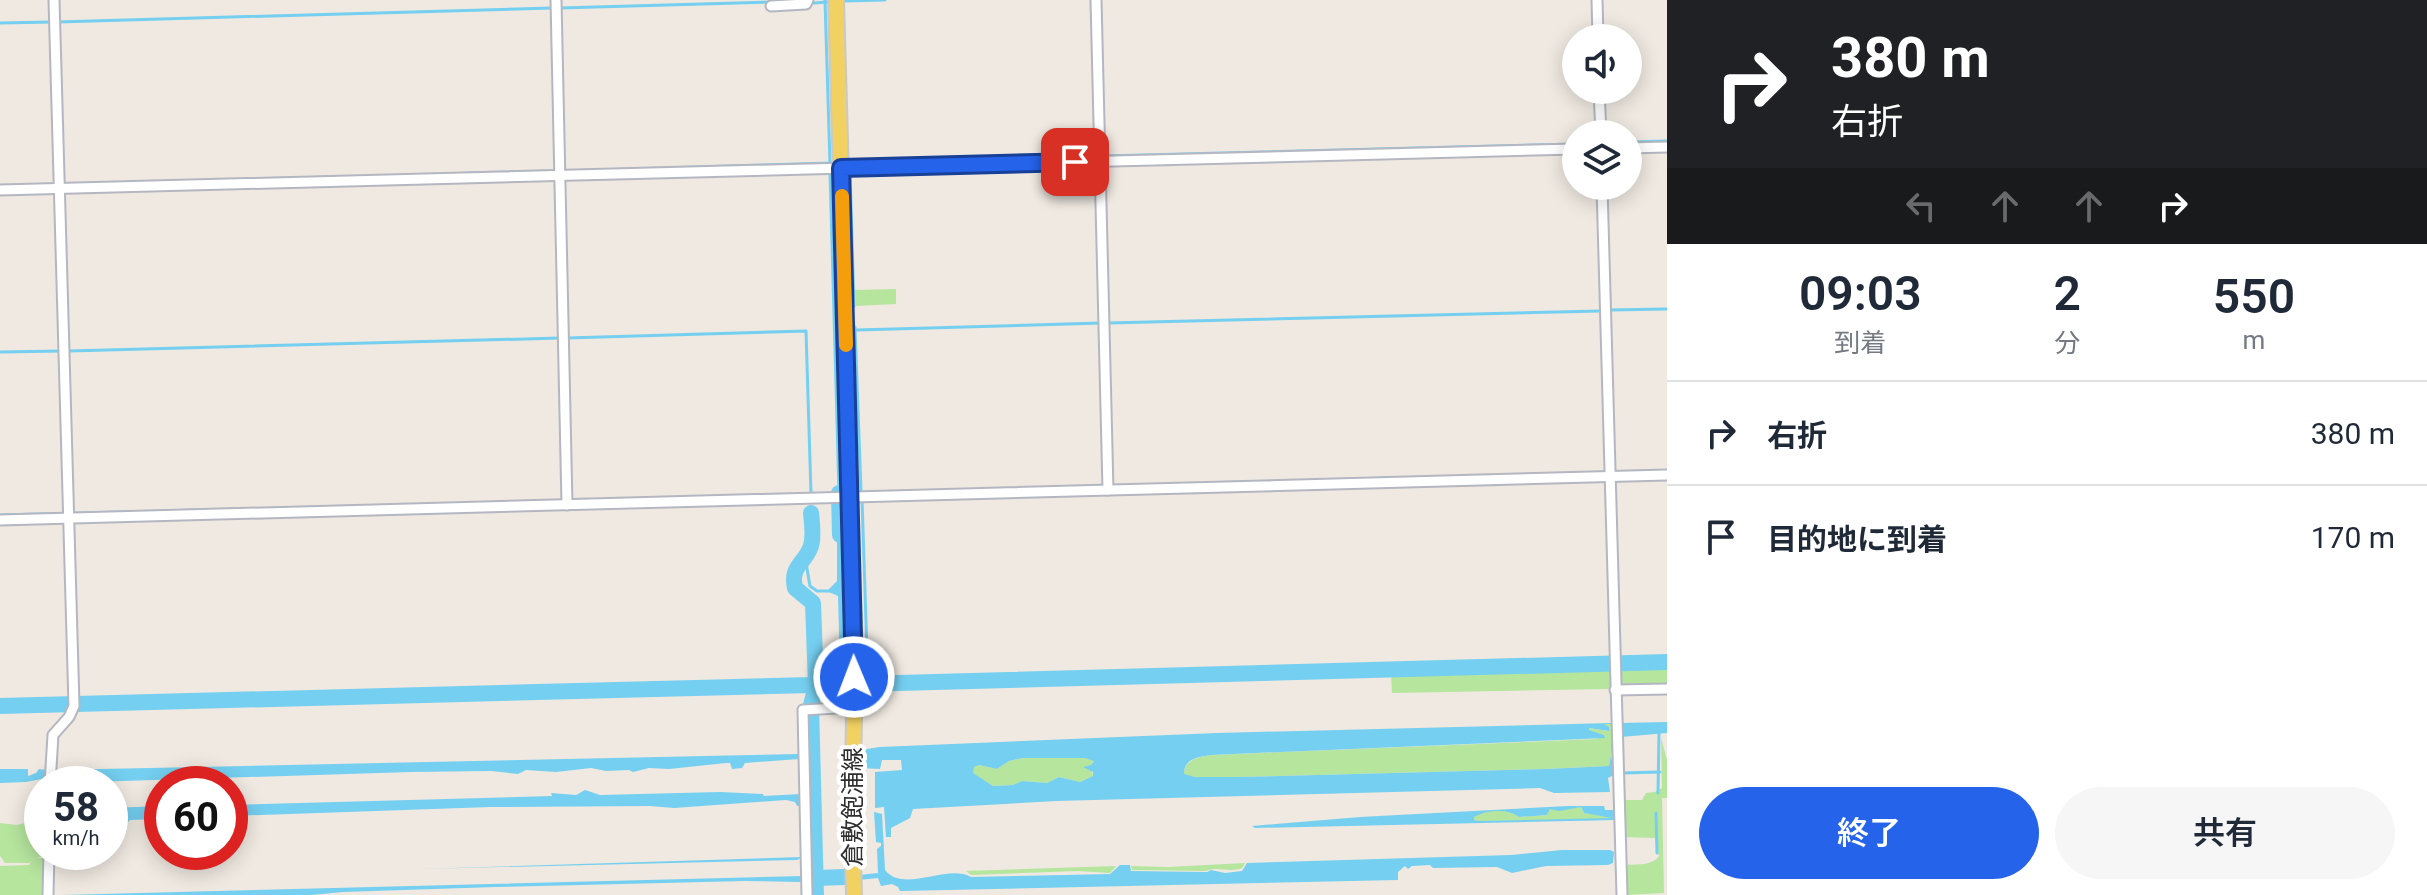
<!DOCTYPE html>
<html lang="ja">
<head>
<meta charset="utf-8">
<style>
	body { margin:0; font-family:Roboto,"Noto Sans JP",sans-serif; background:#f6f6f7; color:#1f2937; height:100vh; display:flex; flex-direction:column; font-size:30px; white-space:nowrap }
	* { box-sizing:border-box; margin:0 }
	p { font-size:26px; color:#747a83 }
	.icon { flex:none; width:44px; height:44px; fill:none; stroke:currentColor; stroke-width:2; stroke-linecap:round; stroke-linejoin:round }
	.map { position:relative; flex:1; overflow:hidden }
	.sheet { display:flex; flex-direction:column; background:#fff; width:760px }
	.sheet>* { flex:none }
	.banner { background:#202124; color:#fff; overflow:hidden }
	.fabs { position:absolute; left:1562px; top:24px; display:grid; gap:16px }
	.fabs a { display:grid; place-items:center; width:80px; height:80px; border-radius:50%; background:#fff; box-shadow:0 4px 20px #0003; font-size:40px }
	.speed { position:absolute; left:24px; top:766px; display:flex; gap:16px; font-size:40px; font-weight:700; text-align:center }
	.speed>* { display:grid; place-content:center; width:104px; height:104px; border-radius:50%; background:#fff; box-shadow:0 4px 20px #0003; line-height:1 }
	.speed small { font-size:20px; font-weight:400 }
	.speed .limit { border:12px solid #d22; background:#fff; color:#111 }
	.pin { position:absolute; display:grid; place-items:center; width:68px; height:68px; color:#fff; margin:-34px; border-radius:16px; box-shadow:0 4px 12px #0006 }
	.me { position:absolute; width:88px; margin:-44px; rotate:359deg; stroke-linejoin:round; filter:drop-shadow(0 0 6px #0008) }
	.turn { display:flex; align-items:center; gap:28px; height:168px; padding:0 32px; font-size:36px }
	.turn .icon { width:104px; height:104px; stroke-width:2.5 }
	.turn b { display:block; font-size:56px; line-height:68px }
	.lanes { display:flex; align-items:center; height:76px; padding:0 32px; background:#0003; justify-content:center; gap:40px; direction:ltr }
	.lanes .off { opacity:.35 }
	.eta { display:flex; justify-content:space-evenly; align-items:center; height:136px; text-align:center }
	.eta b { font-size:48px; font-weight:600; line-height:56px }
	.button { display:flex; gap:16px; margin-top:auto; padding:16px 32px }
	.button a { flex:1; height:92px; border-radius:48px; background:#2563eb; color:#fff; font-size:32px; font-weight:600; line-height:92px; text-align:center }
	.button a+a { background:#f6f6f7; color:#1f2937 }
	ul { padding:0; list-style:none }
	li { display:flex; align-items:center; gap:24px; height:104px; padding:0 32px; border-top:2px solid #e0e1e3 }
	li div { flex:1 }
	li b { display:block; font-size:30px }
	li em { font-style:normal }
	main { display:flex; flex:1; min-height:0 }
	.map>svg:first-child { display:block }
	.green { fill:#b6e59e }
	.water { fill:#75cff0; fill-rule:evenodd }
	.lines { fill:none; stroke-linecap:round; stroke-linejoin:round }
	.stream { stroke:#75cff0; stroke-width:3 }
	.river { stroke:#75cff0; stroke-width:16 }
	.street-casing { stroke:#b4b7c1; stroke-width:13 }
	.primary-casing { stroke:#c9c9c9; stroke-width:18 }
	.street { stroke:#fff; stroke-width:9 }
	.primary { stroke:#f2d163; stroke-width:14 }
	.route-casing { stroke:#184099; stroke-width:20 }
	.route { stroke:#2563eb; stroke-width:14 }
	.slow { stroke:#f59e0b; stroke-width:14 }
	.labels { text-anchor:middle; stroke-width:8; stroke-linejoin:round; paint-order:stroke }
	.street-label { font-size:24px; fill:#2e2e2e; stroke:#fff }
</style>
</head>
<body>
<main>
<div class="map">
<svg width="1667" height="895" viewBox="0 0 1667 895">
	<rect width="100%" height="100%" fill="#efe9e1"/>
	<g class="green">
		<polygon points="896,289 896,304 856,306 855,290"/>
		<polygon points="1667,665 1667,685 1620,686 1619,666"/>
		<polygon points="1611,667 1612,683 1608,689 1392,693 1391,672"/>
		<path d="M1603,723H1611L1612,750L1609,766L1547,769L1239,777H1195L1184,775C1184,759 1199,757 1211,755L1595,739L1604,735L1588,730L1589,728L1608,731Z"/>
		<path d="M1661,738L1667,760V798H1662L1664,893L1625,895L1626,865C1637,864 1652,866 1659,856L1655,838L1623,837L1621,794H1624L1626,800H1642L1646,793L1655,792L1662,788Z"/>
		<polygon points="1023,758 1085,758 1094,760 1091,765 1093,776 1080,782 1059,777 1047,783 1023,781 1013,785 993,786 972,773 974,767 979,765 997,769 1009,761"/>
		<path d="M1581,807L1584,813L1613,817L1605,820L1480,821L1474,820V816C1487,810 1507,808 1519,817L1547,815L1550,809Z"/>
		<polygon points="42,819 42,852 46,852 46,856 36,858 46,858 46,895 0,895 0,866 29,865 33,859 30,863 5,863 0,856 0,823 17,825"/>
		<path d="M1245,863L1242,868C1230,873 1217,866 1206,871L1132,870L1131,866L1168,867Z"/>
		<polygon points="1116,866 1110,873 1078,871 971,875 966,871"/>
	</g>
	<g class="water">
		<polygon points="837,513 842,514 843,535 845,669 840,667 838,596 829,592 829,589 837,581"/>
		<polygon points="1667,722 1667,733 1621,737 1621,723"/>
		<path d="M1612,723L1611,754L1614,775L1608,778L1610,792L1554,793L1540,788L1056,801L913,809L910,818L891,828V837H886L884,807L875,808V772L902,770L901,760H882L880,769L860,768V750L880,747L1217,733ZM1604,724H1611L1612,750L1609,766L1547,769L1239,777H1195L1184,774C1184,758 1199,757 1211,755L1605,738L1604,735L1589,730V728L1609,731V727ZM1023,758H1085L1094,761L1091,765L1083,767L1093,772V776L1080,782L1059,777L1047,783L1022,781L1013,785L993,786L973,773L974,767L979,765L997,769L1009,761Z"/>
		<polygon points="798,754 799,759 745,763 742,768 732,769 730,763 726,763 669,769 649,768 633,772 629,770 606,771 591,768 556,772 526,770 518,774 491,771 410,772 91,782 61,781 54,777 54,770"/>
		<polygon points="0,769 28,769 28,776 36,773 39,769 47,770 47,778 26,782 0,783"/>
		<polygon points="585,790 600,795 720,792 763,794 764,796 801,794 802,805 797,806 795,802 786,800 674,808 650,806 490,807 230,816 230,805 552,796 551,793 576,795"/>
		<polygon points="162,806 162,819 130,820 126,824 118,825 116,821 110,821 110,808"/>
		<path d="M1568,806H1604L1605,810H1614V820L1255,828L1252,826L1360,817ZM1581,807L1584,813L1612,818L1480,821L1474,820V817C1486,810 1507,808 1519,817L1547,815L1550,809L1559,811Z"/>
		<path d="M874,812L882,814L885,870C904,894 947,863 971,877L1110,874L1120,865H1130L1131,871L1207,872L1211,870L1225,873L1242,871L1247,863L1511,855L1562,850H1610L1614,852L1613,863L1608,865L1546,866L1512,873L1497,867L1433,868L1430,865L1412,866L1408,869L1405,866L1398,872V880L900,891L898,887L892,884L881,886L878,878L859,880V875L878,873L877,849L881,846V843L876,842Z"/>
		<polygon points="803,857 797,860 421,869"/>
		<polygon points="804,876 804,882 800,882 745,881 495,887 343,892 311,895 62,895"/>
	</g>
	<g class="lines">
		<g class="stream">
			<polyline points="825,0 830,164"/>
			<polyline points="843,1 885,0"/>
			<polyline points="814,3 827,2"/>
			<polyline points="560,8 772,2"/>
			<polyline points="57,22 552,8"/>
			<polyline points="0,23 52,22"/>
			<polyline points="1628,142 1667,141"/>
			<polyline points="1104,156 1576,144"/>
			<polyline points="850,163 1096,156"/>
			<polyline points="563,171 832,163"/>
			<polyline points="830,172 839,493"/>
			<polyline points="850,172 854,306"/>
			<polyline points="468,173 556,171"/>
			<polyline points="108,183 332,177"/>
			<polyline points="1609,310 1667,309"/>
			<polyline points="1108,323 1600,311"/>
			<polyline points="855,327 861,491"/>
			<polyline points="857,330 1101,323"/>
			<polyline points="567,338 806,331 811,494 809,494"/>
			<polyline points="69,351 560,338"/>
			<polyline points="0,352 61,351"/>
			<polyline points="856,493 1391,478"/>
			<polyline points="862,499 868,683"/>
			<polyline points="0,515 440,504"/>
			<polyline points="805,557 810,586 817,591 831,591"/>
			<polyline points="809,757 812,757"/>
			<polyline points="1622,773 1660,772"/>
			<polyline points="1658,793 1659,733"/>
			<polyline points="810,796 813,795"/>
			<polyline points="1656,813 1657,853"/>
			<polyline points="813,857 815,857"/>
			<polyline points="813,879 816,879"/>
		</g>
		<g class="river">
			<polyline points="839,493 840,535"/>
			<polyline points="861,684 1667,662"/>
			<path d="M0,706L811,685L816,686L813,603L795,588C790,565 805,564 811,546C814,536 812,523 811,513"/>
			<polyline points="816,878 845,877"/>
			<polyline points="816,895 811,705 816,686 843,683 843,646"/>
		</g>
		<defs>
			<g id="street">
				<polyline points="556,0 567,505"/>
				<polyline points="1096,0 1108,490"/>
				<polyline points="1597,0 1598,38"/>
				<polyline points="771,6 806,4 808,0"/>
				<polyline points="1599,90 1601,134"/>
				<polyline points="1628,148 1667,147"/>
				<polyline points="1602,186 1622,895"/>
				<polyline points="0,190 1576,149"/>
				<polyline points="0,520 1667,475"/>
				<polyline points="1615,690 1667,689"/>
				<polyline points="50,784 53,735 69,717 74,706 54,0"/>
				<polyline points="48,895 49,852"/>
				<polyline points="807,895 803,710 853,707"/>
			</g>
			<polyline id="primary" points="836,0 855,665 852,823 854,895"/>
		</defs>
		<use href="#street" class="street-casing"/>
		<use href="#primary" class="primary-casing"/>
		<use href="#street" class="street"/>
		<use href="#primary" class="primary"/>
	</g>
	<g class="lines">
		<defs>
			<polyline id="route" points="854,677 841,168 1075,162"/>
		</defs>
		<use href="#route" class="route-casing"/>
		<use href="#route" class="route"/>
		<polyline class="slow" points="842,196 846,345"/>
	</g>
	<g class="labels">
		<g class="street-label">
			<text transform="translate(853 807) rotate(-90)" y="8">倉敷飽浦線</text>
		</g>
	</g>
</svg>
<div class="fabs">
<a><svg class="icon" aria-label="sound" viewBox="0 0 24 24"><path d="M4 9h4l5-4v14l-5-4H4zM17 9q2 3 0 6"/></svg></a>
<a><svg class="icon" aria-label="layers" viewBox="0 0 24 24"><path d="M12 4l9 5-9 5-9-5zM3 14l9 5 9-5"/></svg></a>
</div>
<div class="speed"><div>58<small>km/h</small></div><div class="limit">60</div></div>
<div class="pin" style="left:1075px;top:162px;background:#d93025"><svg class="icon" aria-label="arrive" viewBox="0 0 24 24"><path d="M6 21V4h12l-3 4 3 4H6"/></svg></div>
<svg class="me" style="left:854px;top:677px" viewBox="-20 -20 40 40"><circle r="17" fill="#2563eb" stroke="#fff" stroke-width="3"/><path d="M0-11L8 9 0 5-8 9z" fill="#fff"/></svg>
</div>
<section class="sheet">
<div class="banner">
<div class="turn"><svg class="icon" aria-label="right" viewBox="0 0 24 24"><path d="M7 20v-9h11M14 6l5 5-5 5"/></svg><div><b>380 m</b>右折</div></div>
<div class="lanes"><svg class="icon off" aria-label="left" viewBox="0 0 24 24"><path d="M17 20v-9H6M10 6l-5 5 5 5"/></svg><svg class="icon off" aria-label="ahead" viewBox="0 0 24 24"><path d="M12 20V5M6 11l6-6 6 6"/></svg><svg class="icon off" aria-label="ahead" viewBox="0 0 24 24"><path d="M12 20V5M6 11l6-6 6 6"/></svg><svg class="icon" aria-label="right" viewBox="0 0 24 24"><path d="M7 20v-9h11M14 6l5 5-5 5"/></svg></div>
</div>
<div class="eta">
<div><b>09:03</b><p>到着</p></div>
<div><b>2</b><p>分</p></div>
<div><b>550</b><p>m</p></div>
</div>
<ul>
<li><svg class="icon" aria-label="right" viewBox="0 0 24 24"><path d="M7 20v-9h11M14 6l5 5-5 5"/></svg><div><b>右折</b></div><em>380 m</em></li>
<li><svg class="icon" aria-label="arrive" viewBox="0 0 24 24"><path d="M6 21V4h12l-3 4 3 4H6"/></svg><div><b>目的地に到着</b></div><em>170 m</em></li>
</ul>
<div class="button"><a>終了</a><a>共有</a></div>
</section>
</main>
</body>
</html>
